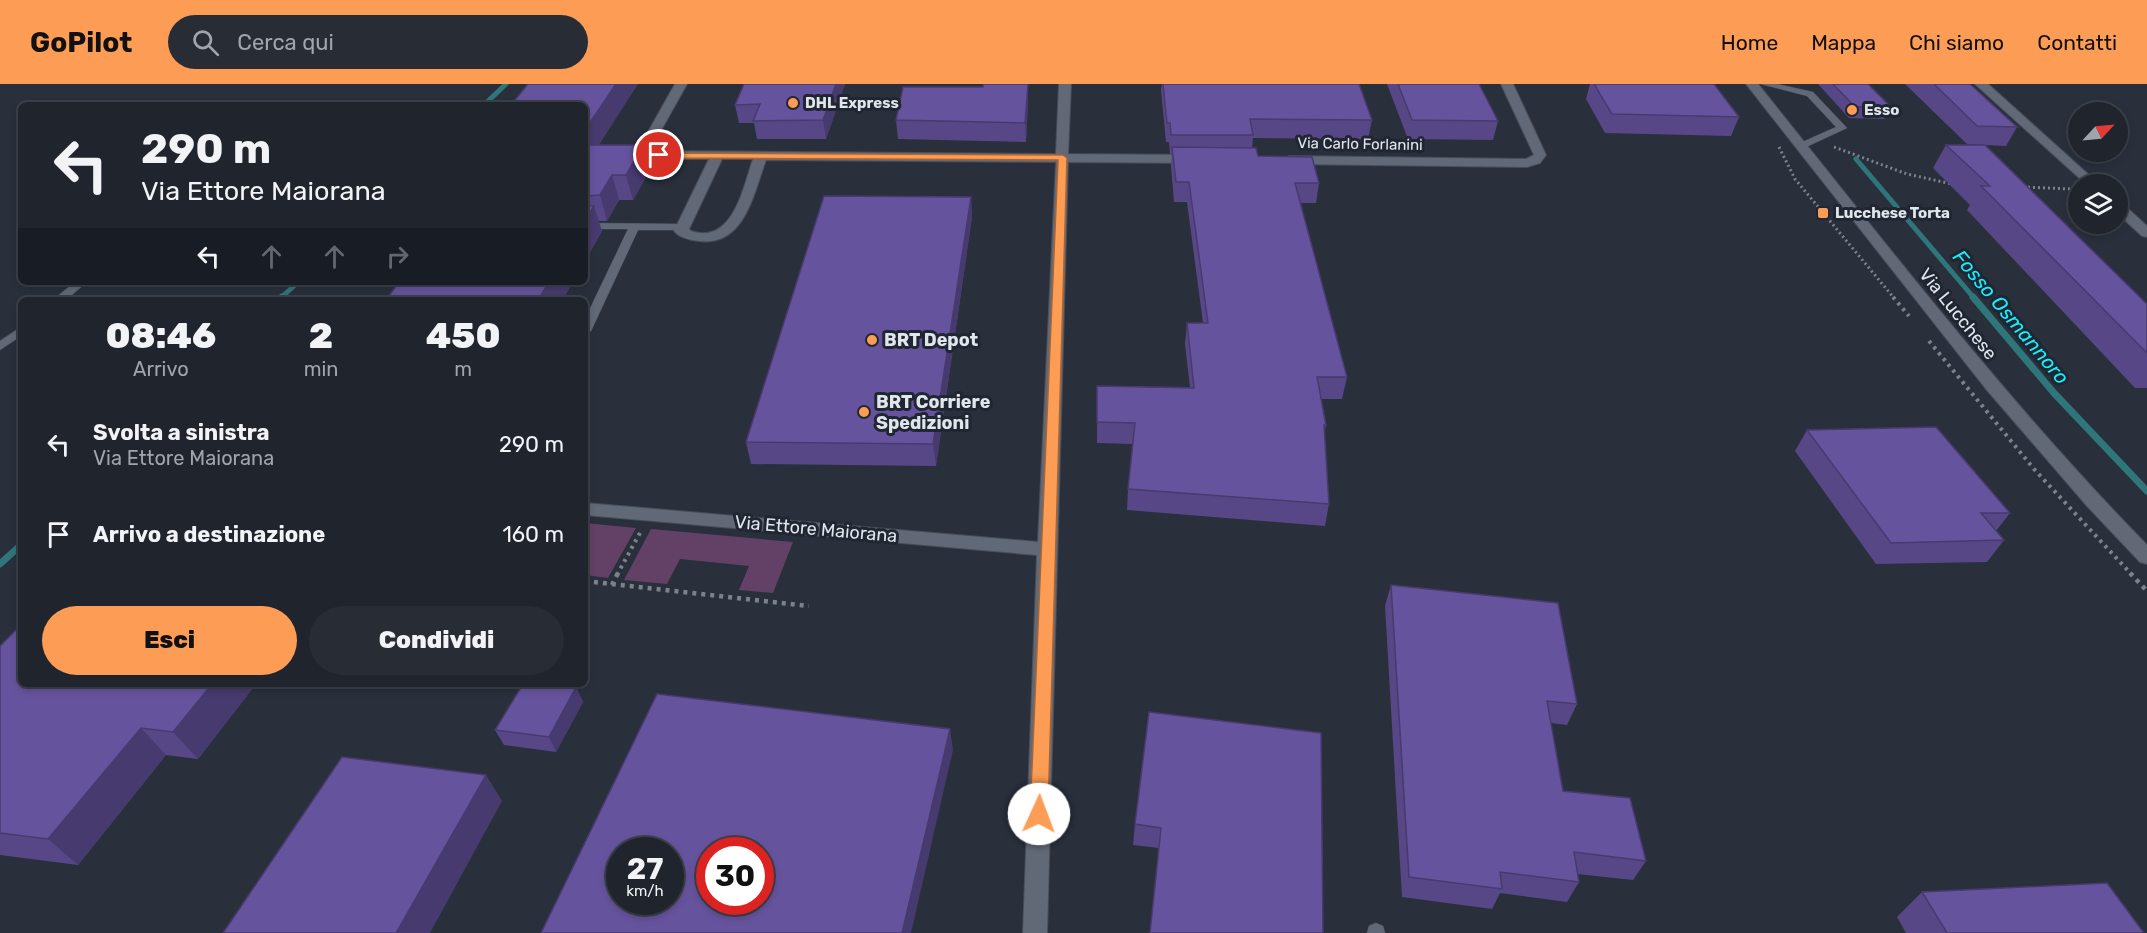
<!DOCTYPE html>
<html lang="it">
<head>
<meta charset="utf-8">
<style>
	body { margin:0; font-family:Rubik,sans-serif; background:#272c35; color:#f1f3f6; height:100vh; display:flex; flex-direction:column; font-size:22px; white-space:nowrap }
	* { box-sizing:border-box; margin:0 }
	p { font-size:20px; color:#a1a4aa }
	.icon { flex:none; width:33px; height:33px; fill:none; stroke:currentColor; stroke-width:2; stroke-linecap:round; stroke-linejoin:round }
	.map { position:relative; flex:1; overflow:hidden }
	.side { position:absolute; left:18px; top:213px; width:570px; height:390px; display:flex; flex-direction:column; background:#1f242d; border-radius:9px; box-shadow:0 3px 9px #0003,0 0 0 2px #3c4149 }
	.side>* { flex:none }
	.top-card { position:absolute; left:18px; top:18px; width:570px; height:183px; border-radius:9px; box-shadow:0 3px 9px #0003,0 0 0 2px #3c4149; background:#1f242d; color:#f1f3f6; overflow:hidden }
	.needle { width:39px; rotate:64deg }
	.tools { position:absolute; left:2068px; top:18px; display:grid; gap:12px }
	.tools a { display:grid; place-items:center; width:60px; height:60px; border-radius:50%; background:#1f242d; box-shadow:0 3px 9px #0003,0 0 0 2px #3c4149; font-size:30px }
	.speed { position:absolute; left:606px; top:753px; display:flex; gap:12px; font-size:30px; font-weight:700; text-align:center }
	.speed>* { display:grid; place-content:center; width:78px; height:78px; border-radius:50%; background:#1f242d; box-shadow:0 3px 9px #0003,0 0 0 2px #3c4149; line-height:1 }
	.speed small { font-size:15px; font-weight:400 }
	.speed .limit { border:9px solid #d22; background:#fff; color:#111 }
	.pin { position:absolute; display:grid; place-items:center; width:51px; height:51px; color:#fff; margin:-26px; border:3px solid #fff; border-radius:50%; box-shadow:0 2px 6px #0007 }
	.me { position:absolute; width:66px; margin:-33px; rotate:2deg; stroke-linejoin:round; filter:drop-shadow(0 0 4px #0008) }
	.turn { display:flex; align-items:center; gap:21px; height:126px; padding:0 24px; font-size:27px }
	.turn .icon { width:78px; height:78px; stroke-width:2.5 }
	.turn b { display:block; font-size:42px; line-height:51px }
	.lanes { display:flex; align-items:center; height:57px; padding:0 24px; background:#0003; justify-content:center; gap:30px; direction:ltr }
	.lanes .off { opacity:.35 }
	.eta { display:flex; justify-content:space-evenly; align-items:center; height:102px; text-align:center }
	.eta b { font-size:36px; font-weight:800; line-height:42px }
	.button { display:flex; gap:12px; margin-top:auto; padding:12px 24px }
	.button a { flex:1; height:69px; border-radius:36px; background:#fd9c55; color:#111; font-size:24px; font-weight:800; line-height:69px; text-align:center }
	.button a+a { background:#272c35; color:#f1f3f6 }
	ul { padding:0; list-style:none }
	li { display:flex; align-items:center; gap:18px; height:90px; padding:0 24px }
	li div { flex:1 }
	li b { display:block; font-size:22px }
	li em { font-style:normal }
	header { display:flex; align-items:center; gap:36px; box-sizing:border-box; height:84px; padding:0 30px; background:#fd9c55; color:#111 }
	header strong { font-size:28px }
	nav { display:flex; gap:33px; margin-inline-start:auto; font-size:21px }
	.search { width:420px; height:54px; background:#272c35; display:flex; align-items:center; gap:15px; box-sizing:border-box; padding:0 21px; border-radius:33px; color:#a1a4aa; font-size:22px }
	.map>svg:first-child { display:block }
	.green { fill:#634166 }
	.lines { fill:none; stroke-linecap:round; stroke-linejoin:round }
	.stream-far1 { stroke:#2f767b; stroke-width:5 }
	.stream { stroke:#2f767b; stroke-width:7 }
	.lane-casing { stroke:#484e58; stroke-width:1 }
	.street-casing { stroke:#484e58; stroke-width:2 }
	.secondary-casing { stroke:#484e58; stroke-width:2 }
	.path-far2 { stroke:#7c828c; stroke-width:3; stroke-dasharray:2 3; stroke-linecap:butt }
	.path-far1 { stroke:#7c828c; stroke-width:4; stroke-dasharray:3 4.5; stroke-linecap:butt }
	.path { stroke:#7c828c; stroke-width:4.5; stroke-dasharray:4 5; stroke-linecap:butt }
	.lane { fill:#616977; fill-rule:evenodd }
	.street { fill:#616977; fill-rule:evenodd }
	.secondary { fill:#616977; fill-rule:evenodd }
	.wall { fill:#584787 }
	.shaded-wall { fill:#473a6e }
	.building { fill:#66539d; stroke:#473a6e; stroke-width:1.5; fill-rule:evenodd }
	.route { fill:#fd9c55; stroke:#a46537; stroke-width:1.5 }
	.poi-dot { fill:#fd9c55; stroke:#202632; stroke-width:2 }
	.labels { text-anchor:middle; stroke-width:6; stroke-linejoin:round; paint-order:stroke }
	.far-poi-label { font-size:15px; font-weight:bold; fill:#e1e6ed; stroke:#202632; text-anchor:start }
	.far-street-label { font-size:15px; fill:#e1e6ed; stroke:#202632 }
	.street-label { font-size:18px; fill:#e1e6ed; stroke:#202632 }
	.poi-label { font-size:18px; font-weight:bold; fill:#e1e6ed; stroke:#202632; text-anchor:start }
	.water-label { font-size:20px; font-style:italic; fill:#16f1fe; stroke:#202632 }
</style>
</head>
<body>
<header>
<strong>GoPilot</strong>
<div class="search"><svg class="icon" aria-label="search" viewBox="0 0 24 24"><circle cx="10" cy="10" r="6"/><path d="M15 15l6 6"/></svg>Cerca qui</div>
<nav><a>Home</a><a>Mappa</a><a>Chi siamo</a><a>Contatti</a></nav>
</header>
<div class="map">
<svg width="2147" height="849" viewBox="0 0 2147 849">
	<rect width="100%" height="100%" fill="#29303c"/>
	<g class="green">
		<polygon points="585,439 636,444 608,494 585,491"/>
		<polygon points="651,445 793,458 773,509 739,506 749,482 680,475 667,500 624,496"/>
	</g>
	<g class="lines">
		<g class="stream-far1">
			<polyline points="484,21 506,0"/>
			<polyline points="1856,75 1974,214"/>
			<polyline points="281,214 298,198"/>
		</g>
		<g class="stream">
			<polyline points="1973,213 2054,309 2147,407"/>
			<polyline points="279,216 282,213"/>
			<polyline points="0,480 21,461"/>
		</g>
		<defs>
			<g id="lane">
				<polygon points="1761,0 1777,0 1813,8 1847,44 1804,64 1798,64 1798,60 1836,43 1807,12"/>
				<polygon points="585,139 683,140 688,143 683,146 638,146 591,247 585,250 585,235 628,145 585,145"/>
				<polygon points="75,198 87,198 66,216 53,216"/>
				<polygon points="21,243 21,252 0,266 0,257"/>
				<polygon points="1376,839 1383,842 1385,849 1367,849 1369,842"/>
			</g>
			<g id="street">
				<path d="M675,0H687L655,57L654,63L661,67L1056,70L1059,0H1071L1068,70L1195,71L1201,75L1195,79L1068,78L1047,849H1023L1037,471L585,431V419L1038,458L1056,78L766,76C754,108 745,163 699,157C690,156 680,154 674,147L709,75H659L642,65L643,57ZM722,75H753C743,104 733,161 691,147L689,145Z"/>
				<polygon points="1501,0 1513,0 1546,71 1540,79 1527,83 1289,80 1283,76 1289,72 1526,75 1534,71"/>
				<polygon points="1975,0 1988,0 2099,100 2086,100"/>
				<polygon points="2118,119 2123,120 2147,142 2147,153 2142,152 2118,130"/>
			</g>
			<path id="secondary" d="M1746,0H1758C1884,157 2006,317 2147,461V480L2140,478L2087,422L1986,305Z"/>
		</defs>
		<use href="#lane" class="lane-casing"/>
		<use href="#street" class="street-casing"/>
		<use href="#secondary" class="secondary-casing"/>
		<g class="path-far2">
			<polyline points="1779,63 1795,95 1894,214"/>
			<polyline points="1834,63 1907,90 1952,100"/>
			<polyline points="2023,103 2072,105"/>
		</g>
		<g class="path-far1">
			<polyline points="1893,213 1909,232"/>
			<polyline points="1929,257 2034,385 2132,491"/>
			<polyline points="617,491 641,447"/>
		</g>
		<g class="path">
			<polyline points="2130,489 2147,507"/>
			<polyline points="585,497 809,522"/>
			<polyline points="612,501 618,489"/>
		</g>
		<use href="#lane" class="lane"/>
		<use href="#street" class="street"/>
		<use href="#secondary" class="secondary"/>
	</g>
	<g class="wall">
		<polygon points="845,0 826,55 757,55 754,39 739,39 735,21"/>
		<polygon points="1028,0 1028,19 1026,58 898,55 896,36 983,3"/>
		<polygon points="1162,0 1359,0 1372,36 1368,55 1253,54 1252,64 1258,72 1319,99 1316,119 1300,119 1347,293 1342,315 1321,315 1326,341 1324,351 1329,420 1325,442 1127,426 1128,405 1133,360 1097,359 1097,302 1190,303 1185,260 1187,239 1203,239 1187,118 1174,118 1171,82 1172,70 1170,70 1169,58 1166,58 1161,6"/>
		<polygon points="1387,0 1479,0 1498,37 1493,56 1408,55"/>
		<polygon points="1590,0 1714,0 1739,33 1731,52 1605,49 1586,15"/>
		<polygon points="1818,0 1868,0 1891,23 1885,35 1849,34"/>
		<polygon points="1905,0 1970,0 2017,43 2006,62 1967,60"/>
		<polygon points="585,21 599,61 643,61 650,86 633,116 619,116 607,137 598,137 602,147 585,177"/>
		<polygon points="1946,61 2147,220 2147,304 2135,304 1967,126 1970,121 1933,84"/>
		<polygon points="971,113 972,133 936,382 751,380 746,358"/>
		<polygon points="1807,346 2010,429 1996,447 2004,456 1987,478 1876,480 1795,367"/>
		<polygon points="1391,501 1577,620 1567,641 1551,639 1563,707 1646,777 1633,796 1577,790 1579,798 1567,818 1500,809 1492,825 1402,813 1385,522"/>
		<polygon points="0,562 21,600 256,600 198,675 166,671 78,781 0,771"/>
		<polygon points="576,603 583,618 556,668 504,661 495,646"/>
		<polygon points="1149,628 1323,849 1159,764 1133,761 1135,740"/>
		<polygon points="1922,808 2144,849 1906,849 1897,833"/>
	</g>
	<g class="shaded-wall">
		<polygon points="616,0 638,0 585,83 585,46"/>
		<polygon points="836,0 845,0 826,55 823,36"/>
		<polygon points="1028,0 1028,19 1026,58 1025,39"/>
		<polygon points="643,61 650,86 633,116 626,91"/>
		<polygon points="612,91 619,116 607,137 600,111"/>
		<polygon points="971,113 972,133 936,382 933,360"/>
		<polygon points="594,122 602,147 585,177 585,136"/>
		<polygon points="549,198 573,198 563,216 538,216"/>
		<polygon points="212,600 256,600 198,675 173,648"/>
		<polygon points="576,603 583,618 556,668 549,653"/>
		<polygon points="141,644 166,671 78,781 48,755"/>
		<polygon points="950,645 953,666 911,849 902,849"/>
		<polygon points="486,691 502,717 430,849 396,849"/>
	</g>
	<g class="building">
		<polygon points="528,0 616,0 585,46 585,21 511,21"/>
		<polygon points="744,0 836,0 823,36 753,37 760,20 735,21"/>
		<polygon points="983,0 1028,0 1025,39 896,36 903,3 983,3"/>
		<polygon points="1163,0 1359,0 1372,36 1250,35 1253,51 1171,51 1170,39 1167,39"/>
		<polygon points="1398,0 1479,0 1498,37 1412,36"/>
		<polygon points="1594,0 1714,0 1739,33 1612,30"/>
		<polygon points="1833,0 1868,0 1891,23 1855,23"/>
		<polygon points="1934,0 1970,0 2017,43 1977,42"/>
		<polygon points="585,61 643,61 626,91 612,91 600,111 585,112"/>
		<polygon points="1946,61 1985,61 2147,220 2147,269 1981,102 1990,102"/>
		<polygon points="1172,63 1256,64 1258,72 1312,73 1319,99 1295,99 1347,293 1317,293 1326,341 1324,341 1329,420 1128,405 1135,339 1097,338 1097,302 1194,304 1187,239 1208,239 1189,98 1176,98"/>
		<polygon points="824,112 971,113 933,360 746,358"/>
		<polygon points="585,121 594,122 585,136"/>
		<polygon points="399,198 549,198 538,216 386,216"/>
		<polygon points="1936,343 2010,429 1981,429 2004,456 1891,459 1807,346"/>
		<polygon points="1391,501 1558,519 1577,620 1547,617 1563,707 1630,714 1646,777 1574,768 1579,798 1500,788 1502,805 1409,793"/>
		<polygon points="21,541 21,600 212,600 173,648 141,644 48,755 0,749 0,562"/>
		<polygon points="523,600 550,600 576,603 549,653 495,646"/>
		<path d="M657,610L950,645L902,849H541ZM620,766H670V818H620ZM710,766H760V818H710Z"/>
		<polygon points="1149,628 1321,649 1323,849 1150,849 1161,744 1135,740"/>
		<polygon points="342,673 486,691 396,849 223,849"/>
		<polygon points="2107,799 2144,849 1947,849 1922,808"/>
	</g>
	<polygon class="route" points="655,69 1063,71 1067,74 1048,730 1045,735 1039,738 1033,735 1030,730 1058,76 659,74 655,73"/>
	<g class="poi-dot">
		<circle cx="793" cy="19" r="6"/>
		<circle cx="1852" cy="26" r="6"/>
		<rect x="1817" y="123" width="12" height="12" rx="3"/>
		<circle cx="872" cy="256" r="6"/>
		<circle cx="864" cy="328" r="6"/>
	</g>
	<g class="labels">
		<g class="far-poi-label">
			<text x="805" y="24">DHL Express</text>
			<text x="1864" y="31">Esso</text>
			<text x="1835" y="134">Lucchese Torta</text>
		</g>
		<g class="far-street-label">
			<text transform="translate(1360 60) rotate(1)" y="5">Via Carlo Forlanini</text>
		</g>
		<g class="street-label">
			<text transform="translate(1958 230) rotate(51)" y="6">Via Lucchese</text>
			<text transform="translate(816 445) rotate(5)" y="6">Via Ettore Maiorana</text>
		</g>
		<g class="poi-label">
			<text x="884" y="262">BRT Depot</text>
			<text x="876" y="324">BRT Corriere<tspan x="876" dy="21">Spedizioni</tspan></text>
		</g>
		<g class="water-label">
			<text transform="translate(2011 233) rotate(50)" y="7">Fosso Osmannoro</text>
		</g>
	</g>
</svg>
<div class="tools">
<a><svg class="needle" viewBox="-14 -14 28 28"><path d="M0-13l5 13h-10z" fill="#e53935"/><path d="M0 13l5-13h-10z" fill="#a1a4aa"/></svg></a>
<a><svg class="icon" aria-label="layers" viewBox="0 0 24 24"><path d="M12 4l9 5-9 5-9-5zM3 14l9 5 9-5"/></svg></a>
</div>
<div class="speed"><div>27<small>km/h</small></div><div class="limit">30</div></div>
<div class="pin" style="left:659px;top:71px;background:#d93025"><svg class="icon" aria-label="arrive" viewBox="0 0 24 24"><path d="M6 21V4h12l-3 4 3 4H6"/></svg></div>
<svg class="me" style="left:1039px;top:730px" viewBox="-20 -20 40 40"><circle r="19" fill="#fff"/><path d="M0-13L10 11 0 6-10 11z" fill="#fd9c55"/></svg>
<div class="top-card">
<div class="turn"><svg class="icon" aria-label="left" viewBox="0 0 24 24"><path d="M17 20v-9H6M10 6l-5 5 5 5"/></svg><div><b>290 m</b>Via Ettore Maiorana</div></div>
<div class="lanes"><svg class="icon" aria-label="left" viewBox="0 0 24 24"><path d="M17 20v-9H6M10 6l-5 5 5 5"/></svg><svg class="icon off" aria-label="ahead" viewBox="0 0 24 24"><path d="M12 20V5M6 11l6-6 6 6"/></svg><svg class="icon off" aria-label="ahead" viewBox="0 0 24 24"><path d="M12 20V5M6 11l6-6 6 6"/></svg><svg class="icon off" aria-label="right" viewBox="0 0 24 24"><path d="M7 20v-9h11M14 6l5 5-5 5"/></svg></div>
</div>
<section class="side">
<div class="eta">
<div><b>08:46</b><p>Arrivo</p></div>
<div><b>2</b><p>min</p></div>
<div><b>450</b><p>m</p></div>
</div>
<ul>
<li><svg class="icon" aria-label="left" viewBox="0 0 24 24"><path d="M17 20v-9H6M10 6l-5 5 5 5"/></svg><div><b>Svolta a sinistra</b><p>Via Ettore Maiorana</p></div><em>290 m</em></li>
<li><svg class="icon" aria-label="arrive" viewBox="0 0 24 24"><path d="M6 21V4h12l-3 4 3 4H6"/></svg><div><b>Arrivo a destinazione</b></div><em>160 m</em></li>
</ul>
<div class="button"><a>Esci</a><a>Condividi</a></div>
</section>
</div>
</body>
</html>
